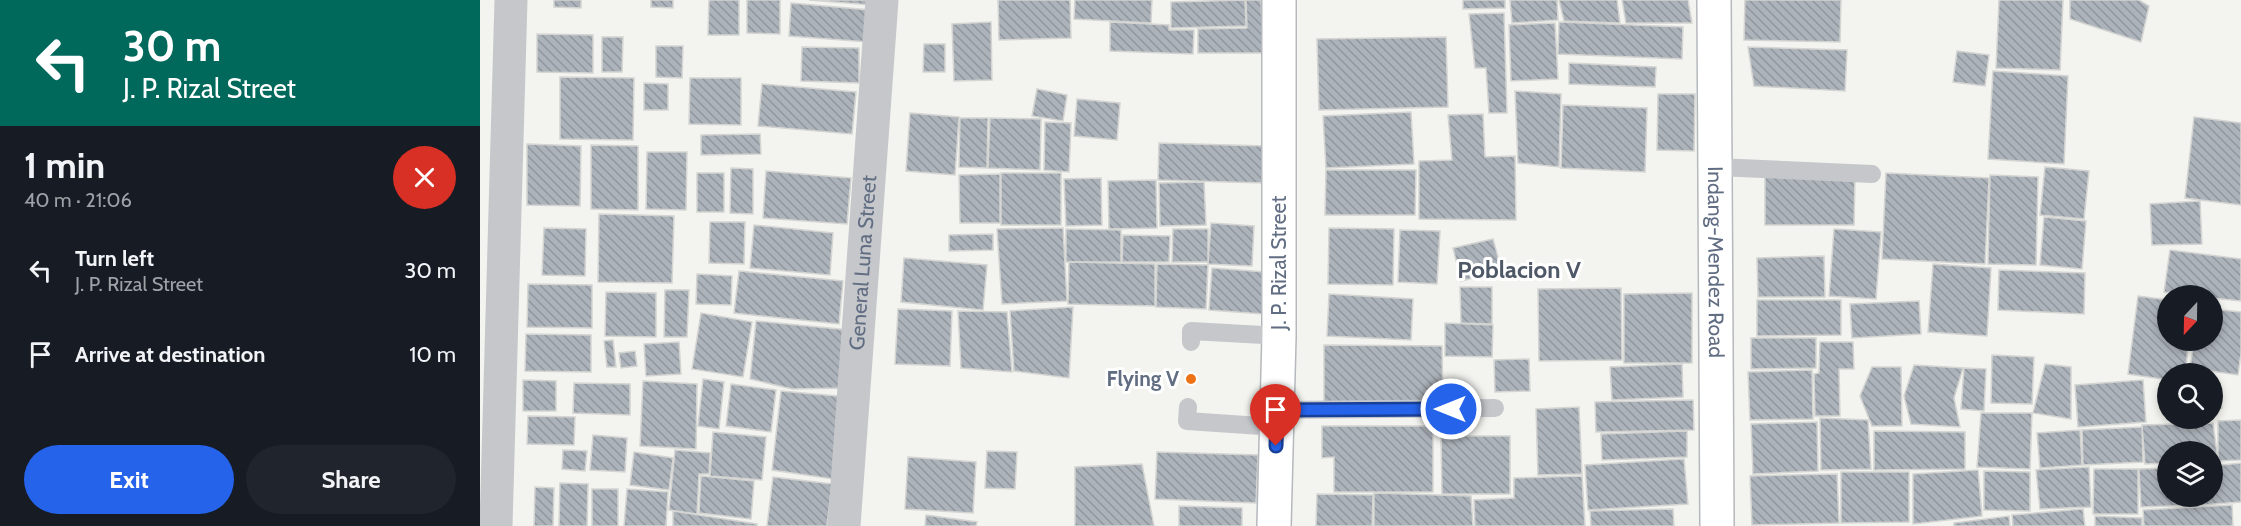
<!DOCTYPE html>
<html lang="en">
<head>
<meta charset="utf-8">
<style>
	body { margin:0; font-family:Cabin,sans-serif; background:#20242c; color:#f1f3f6; height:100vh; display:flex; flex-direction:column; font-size:22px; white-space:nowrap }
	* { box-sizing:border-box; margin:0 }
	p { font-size:20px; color:#9ea1a6 }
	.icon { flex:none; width:33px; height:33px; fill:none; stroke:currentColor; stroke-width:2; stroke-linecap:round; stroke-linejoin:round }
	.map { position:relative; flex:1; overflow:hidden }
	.sheet { display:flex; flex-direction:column; background:#171b24; width:480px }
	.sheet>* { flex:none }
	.guide { background:#00695c; color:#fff; overflow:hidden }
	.needle { width:39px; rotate:202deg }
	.controls { position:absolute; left:1677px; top:285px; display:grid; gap:12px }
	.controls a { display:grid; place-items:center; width:66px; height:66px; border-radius:50%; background:#171b24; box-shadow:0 3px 9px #0003; font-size:30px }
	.pin { position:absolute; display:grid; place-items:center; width:51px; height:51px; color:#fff; margin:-62px -26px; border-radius:50% 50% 50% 0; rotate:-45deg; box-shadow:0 0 6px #0007 }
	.pin .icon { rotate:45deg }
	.me { position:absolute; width:66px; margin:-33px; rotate:270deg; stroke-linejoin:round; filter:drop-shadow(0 0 4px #0008) }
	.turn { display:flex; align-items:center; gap:21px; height:126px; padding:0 24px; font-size:27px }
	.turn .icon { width:78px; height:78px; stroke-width:2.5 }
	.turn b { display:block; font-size:42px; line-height:51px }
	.round { display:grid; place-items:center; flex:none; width:63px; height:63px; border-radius:32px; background:#20242c }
	.summary { display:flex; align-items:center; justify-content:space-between; height:102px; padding:0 24px }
	h1 { font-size:36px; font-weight:700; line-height:45px }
	.cta { display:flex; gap:12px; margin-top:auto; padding:12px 24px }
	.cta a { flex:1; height:69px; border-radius:36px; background:#2563eb; color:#fff; font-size:24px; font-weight:700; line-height:69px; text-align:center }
	.cta a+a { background:#20242c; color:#f1f3f6 }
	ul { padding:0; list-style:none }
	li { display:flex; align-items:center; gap:18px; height:84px; padding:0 24px }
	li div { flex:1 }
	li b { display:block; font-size:22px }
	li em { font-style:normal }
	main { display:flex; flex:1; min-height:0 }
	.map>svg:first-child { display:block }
	.building { fill:url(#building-back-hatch); stroke:#d4d5d2; stroke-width:1.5 }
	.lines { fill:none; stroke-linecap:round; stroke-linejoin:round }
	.primary-casing { stroke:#b5b8bc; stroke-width:36 }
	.service { stroke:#c5c7cb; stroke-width:18 }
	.minor { stroke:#c5c7cb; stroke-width:33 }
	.primary { stroke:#fff; stroke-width:33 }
	.route-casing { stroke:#184099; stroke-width:15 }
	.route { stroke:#2563eb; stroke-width:10 }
	.poi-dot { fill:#ee7215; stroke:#fff; stroke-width:2 }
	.labels { text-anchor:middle; stroke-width:6; stroke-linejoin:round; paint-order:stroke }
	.street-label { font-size:21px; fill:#616d82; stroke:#fff }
	.poi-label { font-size:21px; font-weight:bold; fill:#616d82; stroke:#fff; text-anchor:end }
	.quarter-label { font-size:24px; font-weight:bold; fill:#4f5867; stroke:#fff }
</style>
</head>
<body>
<main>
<section class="sheet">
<div class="guide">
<div class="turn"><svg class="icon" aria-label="left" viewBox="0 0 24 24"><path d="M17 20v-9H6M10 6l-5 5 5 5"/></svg><div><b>30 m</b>J. P. Rizal Street</div></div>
</div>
<div class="summary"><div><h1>1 min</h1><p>40 m · 21:06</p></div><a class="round" style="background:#d93025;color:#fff"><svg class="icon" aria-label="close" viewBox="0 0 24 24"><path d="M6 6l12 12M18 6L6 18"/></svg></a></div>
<ul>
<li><svg class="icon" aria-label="left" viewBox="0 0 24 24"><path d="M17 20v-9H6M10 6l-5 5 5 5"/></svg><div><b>Turn left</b><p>J. P. Rizal Street</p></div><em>30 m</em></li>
<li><svg class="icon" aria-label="arrive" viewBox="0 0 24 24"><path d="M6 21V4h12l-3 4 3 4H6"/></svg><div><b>Arrive at destination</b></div><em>10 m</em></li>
</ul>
<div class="cta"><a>Exit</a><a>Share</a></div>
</section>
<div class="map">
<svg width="1761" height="526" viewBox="0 0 1761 526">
	<defs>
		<pattern id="building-back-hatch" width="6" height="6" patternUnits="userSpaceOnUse" patternTransform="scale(1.5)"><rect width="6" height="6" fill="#adb3ba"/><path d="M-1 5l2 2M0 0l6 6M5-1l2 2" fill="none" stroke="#90969d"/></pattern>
	</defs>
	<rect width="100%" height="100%" fill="#f3f4ef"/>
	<g class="building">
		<polygon points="74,0 101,0 101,8 74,7"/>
		<polygon points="171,0 193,0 193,8 171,7"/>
		<polygon points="229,0 259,0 259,35 228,35"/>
		<polygon points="267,0 300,0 300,34 267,33"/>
		<polygon points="329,0 391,0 391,5"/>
		<polygon points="518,0 590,0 591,38 519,40"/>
		<polygon points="595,0 672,0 671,23 594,19"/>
		<polygon points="765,0 766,26 691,28 691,2"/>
		<polygon points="766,0 781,0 783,53 718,53 718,29 767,28"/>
		<polygon points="983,0 1025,0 1025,8 983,9"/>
		<polygon points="1030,0 1077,0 1078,20 1032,23"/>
		<polygon points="1079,0 1137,0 1140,23 1084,21"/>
		<polygon points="1142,0 1208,0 1212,23 1146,23"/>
		<polygon points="1265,0 1361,0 1360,42 1264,40"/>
		<polygon points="1519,0 1583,0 1580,70 1516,68"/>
		<polygon points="1590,0 1659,0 1669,6 1661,42 1590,19"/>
		<polygon points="311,3 390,10 388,42 309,36"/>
		<polygon points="1024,13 1027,113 1009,113 1006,68 995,68 989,14"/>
		<polygon points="511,22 512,80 474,81 472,24"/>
		<polygon points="630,22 689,25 689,30 714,30 713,54 630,51"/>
		<polygon points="1079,22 1203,27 1202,59 1078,54"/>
		<polygon points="1075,23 1078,79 1031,81 1029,25"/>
		<polygon points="57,34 113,35 113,73 57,72"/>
		<polygon points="122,37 143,37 142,72 122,72"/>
		<polygon points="966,37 968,107 839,110 837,39"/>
		<polygon points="444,44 465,44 465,72 443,72"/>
		<polygon points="176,46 203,46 202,78 176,77"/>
		<polygon points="322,47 379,48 379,83 321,81"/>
		<polygon points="1268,47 1367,50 1365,91 1274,86"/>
		<polygon points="1477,51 1509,55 1505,86 1473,82"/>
		<polygon points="1089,63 1176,67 1175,87 1089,84"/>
		<polygon points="1513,71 1588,76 1584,164 1508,159"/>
		<polygon points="80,77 154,78 153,140 80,139"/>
		<polygon points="210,78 261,78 261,125 209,124"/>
		<polygon points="164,83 188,84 188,110 164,110"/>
		<polygon points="282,84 376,92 372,134 278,126"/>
		<polygon points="557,89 587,95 583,121 552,116"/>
		<polygon points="1035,91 1081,94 1079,167 1038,163"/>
		<polygon points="1178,94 1215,94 1214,151 1177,150"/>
		<polygon points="597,99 640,103 637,140 594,136"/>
		<polygon points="1083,105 1167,108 1165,172 1081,168"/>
		<polygon points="931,112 934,164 846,168 843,116"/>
		<polygon points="430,113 479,117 475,175 426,171"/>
		<polygon points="1003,114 1005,157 1035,156 1036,220 939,219 939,161 972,160 968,115"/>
		<polygon points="1714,117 1761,123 1761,205 1705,198"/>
		<polygon points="480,118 508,118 507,168 479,167"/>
		<polygon points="510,118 561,119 560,170 508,168"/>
		<polygon points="565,122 591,123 589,172 564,170"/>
		<polygon points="280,134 281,154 221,155 221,135"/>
		<polygon points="679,143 785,146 784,183 678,180"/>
		<polygon points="47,144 101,146 100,206 47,205"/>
		<polygon points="111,145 158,146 158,210 111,209"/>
		<polygon points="167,152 207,152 206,210 166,209"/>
		<polygon points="1565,167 1609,171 1604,219 1560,215"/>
		<polygon points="251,168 273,169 273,214 250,213"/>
		<polygon points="846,170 936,170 935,215 845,215"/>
		<polygon points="286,171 371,178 367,224 283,218"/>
		<rect x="217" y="173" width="27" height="39"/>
		<rect x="521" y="173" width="60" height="52"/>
		<polygon points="1406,173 1509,178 1505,264 1402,259"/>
		<polygon points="520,174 520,223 480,223 479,175"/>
		<polygon points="1510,175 1558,177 1556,265 1508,264"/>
		<polygon points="1285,176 1375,177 1374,225 1285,225"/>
		<polygon points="621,178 622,225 586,226 584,179"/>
		<polygon points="676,180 677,228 629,229 628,181"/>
		<polygon points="724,182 726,225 680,226 679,183"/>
		<polygon points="1720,201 1722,244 1672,245 1670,204"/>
		<polygon points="119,214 194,216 192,283 118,282"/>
		<polygon points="1564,217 1606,221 1602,269 1560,265"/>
		<polygon points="230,222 265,222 264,264 229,263"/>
		<polygon points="731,223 774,226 772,266 728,264"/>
		<polygon points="274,225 353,233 350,275 270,268"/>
		<polygon points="64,228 106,229 105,276 62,275"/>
		<polygon points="583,228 587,301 522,304 517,229"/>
		<polygon points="849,228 914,229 913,285 848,284"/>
		<polygon points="586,229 641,230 641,262 586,262"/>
		<polygon points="693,229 728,229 728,262 692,262"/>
		<polygon points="1354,229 1401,232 1396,299 1349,296"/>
		<polygon points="920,230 960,231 957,284 918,282"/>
		<polygon points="513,234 513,250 469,251 469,235"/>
		<polygon points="643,235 690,236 689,262 642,262"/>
		<polygon points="1013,239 1022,271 981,281 973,248"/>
		<polygon points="1690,250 1761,259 1761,301 1732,298 1732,296 1684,292"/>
		<polygon points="1344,256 1345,297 1278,297 1277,258"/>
		<polygon points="424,258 507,265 503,310 421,302"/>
		<polygon points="589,262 675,264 675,306 588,304"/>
		<polygon points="677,264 728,265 726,309 676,307"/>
		<polygon points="1453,264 1511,268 1507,336 1448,332"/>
		<polygon points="732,268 785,272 783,314 729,310"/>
		<polygon points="1519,270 1605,273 1604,314 1518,310"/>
		<polygon points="259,271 363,281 359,324 254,313"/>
		<polygon points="217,274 252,276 251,305 216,304"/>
		<polygon points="48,284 112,285 112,328 47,327"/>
		<polygon points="980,287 1012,287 1012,324 981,323"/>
		<polygon points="1141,288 1142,360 1059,361 1058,289"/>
		<polygon points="185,290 209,290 207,337 184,337"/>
		<polygon points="126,292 176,293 176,337 125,336"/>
		<polygon points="1212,293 1212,363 1144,363 1144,294"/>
		<polygon points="849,294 933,299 931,340 847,336"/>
		<polygon points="1658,296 1688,300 1688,340 1709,340 1705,374 1688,374 1688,380 1648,374"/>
		<polygon points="1277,300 1361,300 1361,335 1277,336"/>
		<polygon points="1439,301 1441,334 1372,338 1370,304"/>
		<polygon points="593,307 589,378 534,371 530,311"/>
		<polygon points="418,309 472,311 470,366 415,364"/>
		<polygon points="1732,309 1761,312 1761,353 1758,375 1710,368 1714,340 1732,340"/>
		<polygon points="478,311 527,312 532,372 481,368"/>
		<polygon points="221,313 272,322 263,377 212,369"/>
		<polygon points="276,321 369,330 363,388 312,389 270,379"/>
		<polygon points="965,323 1013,325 1012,357 965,356"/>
		<polygon points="46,334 111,335 111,372 45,371"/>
		<polygon points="1271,338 1336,338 1336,368 1271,369"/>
		<polygon points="133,340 136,367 127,367 124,341"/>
		<polygon points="199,342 201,374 166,376 164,344"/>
		<polygon points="1340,342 1373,342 1374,369 1359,369 1360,416 1335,416 1334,374 1339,373"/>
		<polygon points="844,345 962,346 963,406 844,406"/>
		<polygon points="155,351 157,366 141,368 139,353"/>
		<polygon points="1512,355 1554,357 1552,404 1511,403"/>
		<polygon points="1049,359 1050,391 1015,392 1014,360"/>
		<polygon points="1202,364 1203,397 1132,400 1130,367"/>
		<polygon points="1565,364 1591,367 1591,419 1553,413"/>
		<polygon points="1434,365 1483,368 1474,398 1480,427 1431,424 1424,396"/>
		<polygon points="1392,367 1421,367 1422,426 1392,426 1380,396"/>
		<polygon points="1484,368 1506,369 1504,411 1481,409"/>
		<polygon points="1332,370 1333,419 1270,420 1268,372"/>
		<polygon points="223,379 244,382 239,429 218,426"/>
		<polygon points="43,380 76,381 76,411 43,411"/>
		<polygon points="1663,380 1666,422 1598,427 1595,385"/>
		<polygon points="163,381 217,384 216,449 160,446"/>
		<polygon points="94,383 150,384 150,415 93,413"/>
		<polygon points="251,384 296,390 291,432 246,426"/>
		<polygon points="1739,385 1742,408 1732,409 1732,386"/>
		<polygon points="301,391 368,397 353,479 292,470"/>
		<polygon points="1213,400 1214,430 1116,432 1115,402"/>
		<polygon points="1099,407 1102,474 1058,475 1056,409"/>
		<polygon points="1501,413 1552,413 1550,469 1497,467"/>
		<polygon points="48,416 95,417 94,445 47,444"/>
		<polygon points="1340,418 1388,420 1391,469 1341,470"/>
		<polygon points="1761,420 1761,460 1738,461 1738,421"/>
		<polygon points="1337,422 1338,471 1273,474 1271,424"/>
		<polygon points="1733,423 1738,461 1732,461 1732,452 1688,452 1688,463 1665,464 1662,425"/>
		<polygon points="842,426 953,426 953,492 854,492 854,457 842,458"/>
		<polygon points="1662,427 1663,462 1603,465 1602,430"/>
		<polygon points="1600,430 1602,465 1560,468 1557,433"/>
		<polygon points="1207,431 1207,457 1122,460 1121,434"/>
		<polygon points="1394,431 1485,432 1485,469 1394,470"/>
		<polygon points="233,432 286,437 282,480 230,476"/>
		<polygon points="113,435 147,438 145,472 110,470"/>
		<polygon points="961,436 1030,436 1030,494 962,494"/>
		<polygon points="83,450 107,451 105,471 82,469"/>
		<polygon points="195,450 230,453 229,474 219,474 217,514 189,510"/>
		<polygon points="507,451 537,452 535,489 505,488"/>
		<polygon points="154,452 193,458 189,490 150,485"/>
		<polygon points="677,452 778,455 776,503 675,499"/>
		<polygon points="428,457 496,462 493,513 425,509"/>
		<polygon points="1204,459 1208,504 1108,510 1105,465"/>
		<polygon points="1761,463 1761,502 1722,505 1721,496 1732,496 1732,466"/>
		<polygon points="662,464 674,526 595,526 595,467"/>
		<polygon points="1609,467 1611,507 1560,509 1556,470"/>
		<polygon points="1688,468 1688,496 1718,496 1718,505 1661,507 1659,469"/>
		<polygon points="1614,469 1658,469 1658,514 1613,514"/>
		<polygon points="1498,470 1502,516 1433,524 1433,474"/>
		<polygon points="1504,471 1550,472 1550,511 1504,510"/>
		<polygon points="1361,472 1429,472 1429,522 1361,523"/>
		<polygon points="1357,474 1359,523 1272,525 1270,476"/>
		<polygon points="221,476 274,481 271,519 219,513"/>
		<polygon points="1102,476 1105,526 995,526 994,500 1034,498 1034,478"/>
		<polygon points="293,477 352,484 347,526 287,526"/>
		<polygon points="80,483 108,484 107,526 79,526"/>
		<polygon points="55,487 74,488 73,526 54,526"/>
		<rect x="112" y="489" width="26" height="37"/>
		<polygon points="147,489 188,492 186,526 144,526"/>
		<polygon points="894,493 991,496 993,526 894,526"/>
		<polygon points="837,494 893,495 892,526 836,526"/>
		<polygon points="1752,505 1753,526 1664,526 1663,510"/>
		<polygon points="699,506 762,508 762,526 699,526"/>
		<polygon points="1193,509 1194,526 1111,526 1110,511"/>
		<polygon points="1603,509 1605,526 1533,526 1532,515"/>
		<polygon points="193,511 277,524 277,526 193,526"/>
		<polygon points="446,515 497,522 496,526 445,526"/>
		<polygon points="1529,516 1530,526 1474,526 1474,523"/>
		<polygon points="1615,516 1662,518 1662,526 1615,526"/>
	</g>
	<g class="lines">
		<defs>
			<g id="primary">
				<path id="s2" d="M1234,0L1237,526"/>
				<polyline points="794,526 799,336 799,0"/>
			</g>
		</defs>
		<use href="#primary" class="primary-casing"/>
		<g class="service">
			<polyline points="1237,167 1392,174"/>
			<polyline points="711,342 711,331 799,336"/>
			<polyline points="708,407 707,421 796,427"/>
			<polyline points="797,410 1015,408"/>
		</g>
		<g class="minor">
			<polyline points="16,526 31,0"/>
			<path id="s1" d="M364,526L402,0"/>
		</g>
		<use href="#primary" class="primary"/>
	</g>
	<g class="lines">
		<defs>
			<polyline id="route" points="796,446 797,410 971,409"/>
		</defs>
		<use href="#route" class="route-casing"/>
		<use href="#route" class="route"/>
	</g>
	<circle class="poi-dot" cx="711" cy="379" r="6"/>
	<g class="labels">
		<g class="street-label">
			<text dy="7" stroke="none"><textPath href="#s1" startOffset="264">General Luna Street</textPath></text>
			<text transform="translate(799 263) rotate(-90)" y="7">J. P. Rizal Street</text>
			<text dy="7" stroke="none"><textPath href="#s2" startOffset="262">Indang-Mendez Road</textPath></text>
		</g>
		<g class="poi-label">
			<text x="699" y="386">Flying V</text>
		</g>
		<g class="quarter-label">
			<text x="1039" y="278">Poblacion V</text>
		</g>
	</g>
</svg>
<div class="controls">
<a><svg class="needle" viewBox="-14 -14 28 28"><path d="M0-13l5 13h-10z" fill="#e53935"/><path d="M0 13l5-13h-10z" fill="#9ea1a6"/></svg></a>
<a><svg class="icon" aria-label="search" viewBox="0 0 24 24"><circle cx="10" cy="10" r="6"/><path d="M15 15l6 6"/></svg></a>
<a><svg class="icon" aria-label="layers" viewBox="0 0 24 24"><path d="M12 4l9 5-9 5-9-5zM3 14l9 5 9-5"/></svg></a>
</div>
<div class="pin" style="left:796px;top:446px;background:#d93025"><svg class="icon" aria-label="arrive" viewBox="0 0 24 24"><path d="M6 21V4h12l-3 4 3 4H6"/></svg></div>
<svg class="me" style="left:971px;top:409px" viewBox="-20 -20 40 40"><circle r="17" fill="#2563eb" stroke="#fff" stroke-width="3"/><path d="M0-11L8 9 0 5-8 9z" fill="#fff"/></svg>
</div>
</main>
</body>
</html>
